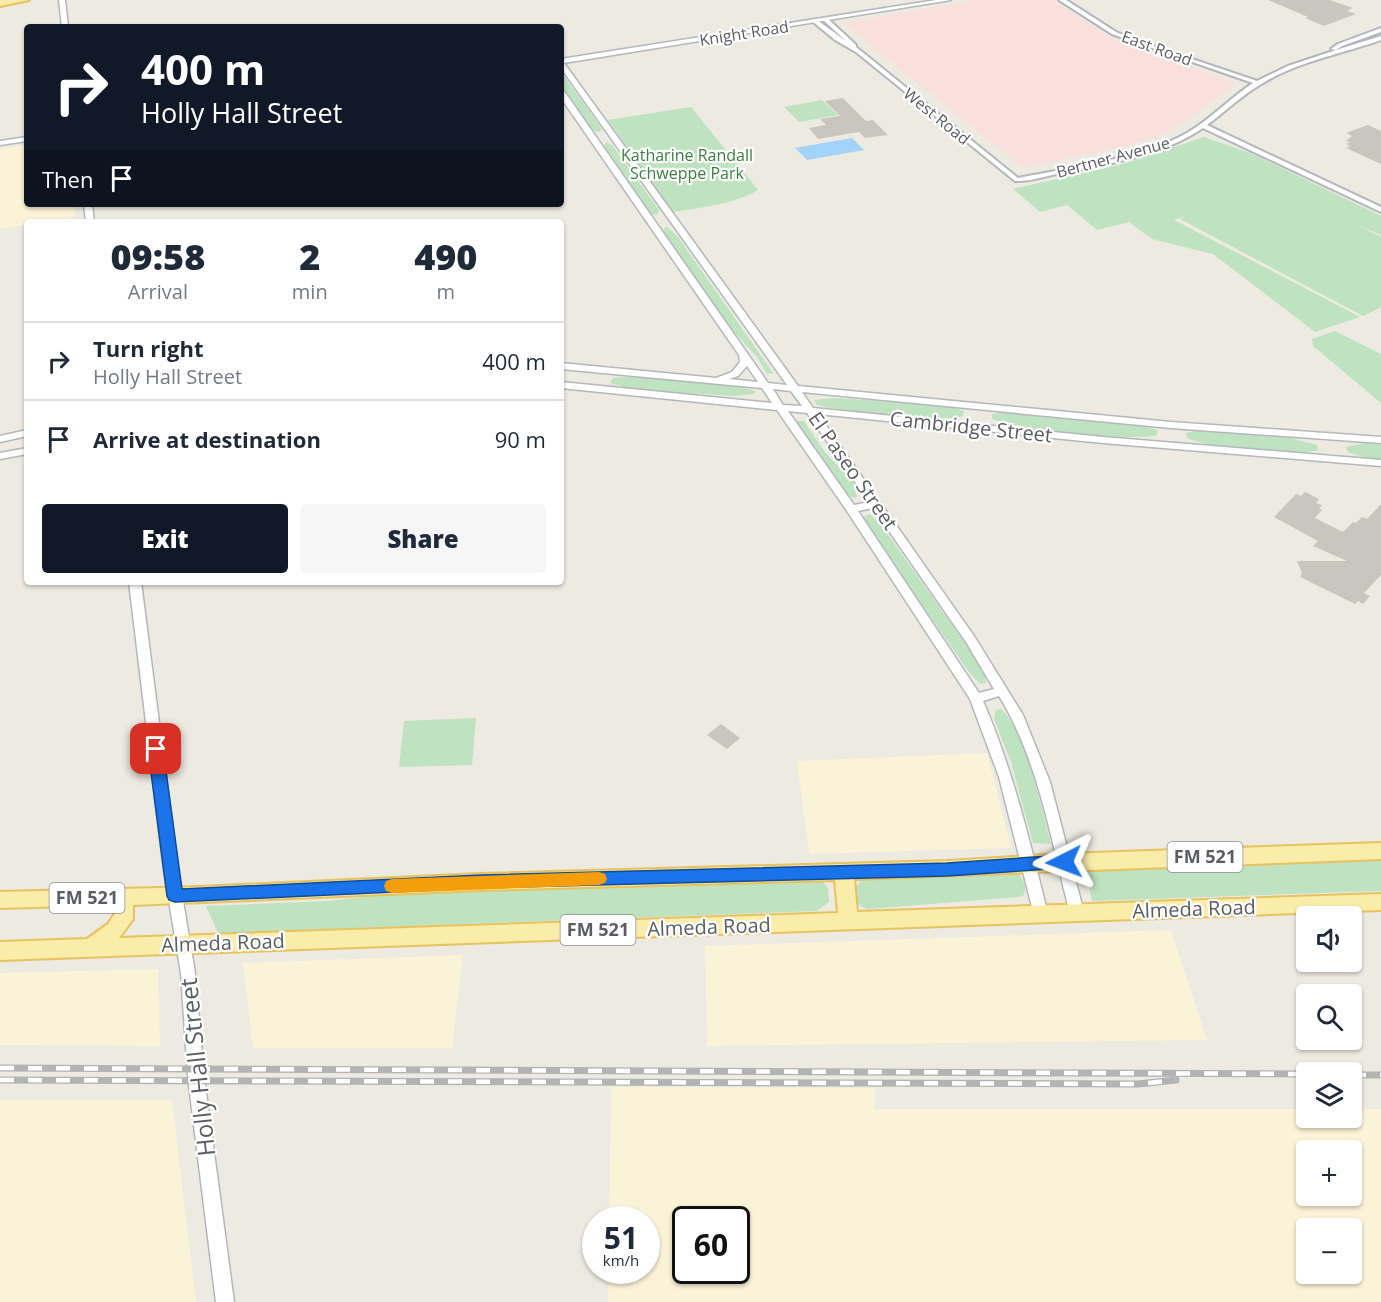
<!DOCTYPE html>
<html lang="en">
<head>
<meta charset="utf-8">
<style>
	body { margin:0; font-family:"Open Sans",sans-serif; background:#f6f6f7; color:#1f2937; height:100vh; display:flex; flex-direction:column; font-size:22px; white-space:nowrap }
	* { box-sizing:border-box; margin:0 }
	p { font-size:20px; color:#747a83 }
	.icon { flex:none; width:33px; height:33px; fill:none; stroke:currentColor; stroke-width:2; stroke-linecap:round; stroke-linejoin:round }
	.map { position:relative; flex:1; overflow:hidden }
	.sheet { position:absolute; left:24px; top:219px; width:540px; height:366px; display:flex; flex-direction:column; background:#fff; border-radius:6px; box-shadow:0 2px 4px #0004 }
	.sheet>* { flex:none }
	.guide { position:absolute; left:24px; top:24px; width:540px; height:183px; border-radius:6px; box-shadow:0 2px 4px #0004; background:#111827; color:#fff; overflow:hidden }
	.controls { position:absolute; left:1296px; top:906px; display:grid; gap:12px }
	.controls a { display:grid; place-items:center; width:66px; height:66px; border-radius:6px; background:#fff; box-shadow:0 2px 4px #0004; font-size:30px }
	.speed { position:absolute; left:582px; top:1206px; display:flex; gap:12px; font-size:30px; font-weight:700; text-align:center }
	.speed>* { display:grid; place-content:center; width:78px; height:78px; border-radius:50%; background:#fff; box-shadow:0 2px 4px #0004; line-height:1 }
	.speed small { font-size:15px; font-weight:400 }
	.speed .limit { border:3px solid #111; border-radius:9px; background:#fff; color:#111 }
	.pin { position:absolute; display:grid; place-items:center; width:51px; height:51px; color:#fff; margin:-26px; border-radius:12px; box-shadow:0 3px 9px #0006 }
	.me { position:absolute; width:66px; margin:-33px; rotate:267deg; stroke-linejoin:round; filter:drop-shadow(0 0 4px #0008) }
	.turn { display:flex; align-items:center; gap:21px; height:126px; padding:0 18px; font-size:27px }
	.turn .icon { width:78px; height:78px; stroke-width:2.5 }
	.turn b { display:block; font-size:42px; line-height:51px }
	.then { display:flex; align-items:center; height:57px; padding:0 18px; background:#0003; gap:12px; font-size:22px }
	.eta { display:flex; justify-content:space-evenly; align-items:center; height:102px; text-align:center }
	.eta b { font-size:36px; font-weight:800; line-height:42px }
	.button { display:flex; gap:12px; margin-top:auto; padding:12px 18px }
	.button a { flex:1; height:69px; border-radius:6px; background:#111827; color:#fff; font-size:24px; font-weight:800; line-height:69px; text-align:center }
	.button a+a { background:#f6f6f7; color:#1f2937 }
	ul { padding:0; list-style:none }
	li { display:flex; align-items:center; gap:18px; height:78px; padding:0 18px; border-top:2px solid #e0e1e3 }
	li div { flex:1 }
	li b { display:block; font-size:22px }
	li em { font-style:normal }
	.map>svg:first-child { display:block }
	.commercial { fill:#fbf3d7; fill-rule:evenodd }
	.medical { fill:#f9e0dd }
	.green { fill:#bfe2c0 }
	.water { fill:#a4d3f9 }
	.building { fill:#c9c6c0 }
	.lines { fill:none; stroke-linecap:round; stroke-linejoin:round }
	.minor-casing { stroke:#b4b7bb; stroke-width:4 }
	.tertiary-casing { stroke:#b4b7bb; stroke-width:3 }
	.primary-casing { stroke:#e7c25f; stroke-width:4 }
	.minor { fill:#fff; fill-rule:evenodd }
	.tertiary { fill:#fff; fill-rule:evenodd }
	.primary { fill:#f9eda9; fill-rule:evenodd }
	.rail-casing { stroke:#b2b3b3; stroke-width:7 }
	.rail { stroke:#fff; stroke-width:4.5; stroke-dasharray:14; stroke-linecap:butt }
	.route { fill:#1a73e8; stroke:#114b97; stroke-width:1.5 }
	.slow { fill:#f59e0b }
	.labels { text-anchor:middle; stroke-width:4.5; stroke-linejoin:round; paint-order:stroke }
	.far-street-label { font-size:16px; fill:#5a5d61; stroke:#fff }
	.far-park-label { font-size:16px; fill:#3a803e; stroke:#fff }
	.shield { fill:#fff; stroke:#8c8e90; stroke-width:1.5 }
	.shield-label { font-size:18px; font-weight:bold; fill:#5a5d61 }
	.street-label { font-size:20px; fill:#5a5d61; stroke:#fff }
	.near-street-label { font-size:24px; fill:#5a5d61; stroke:#fff }
</style>
</head>
<body>
<div class="map">
<svg width="1381" height="1302" viewBox="0 0 1381 1302">
	<rect width="100%" height="100%" fill="#eceae1"/>
	<g class="commercial">
		<polygon points="27,145 27,204 74,204 75,217 46,222 27,222 27,225 0,229 0,149"/>
		<polygon points="987,753 1011,848 809,854 797,761"/>
		<polygon points="1171,930 1207,1040 707,1046 705,946"/>
		<polygon points="463,955 452,1048 253,1048 243,963"/>
		<polygon points="158,969 160,1046 0,1045 0,973"/>
		<path d="M611,1087L875,1088V1109H1306V1118H1352V1109H1381V1302H608L609,1271L646,1270V1220L609,1219ZM1352,1150V1196H1306V1150ZM686,1220H736V1270H686ZM1306,1228H1352V1274H1306Z"/>
		<polygon points="0,1100 172,1100 196,1302 0,1302"/>
	</g>
	<polygon class="medical" points="974,0 1052,0 1109,36 1236,83 1183,123 1154,138 1126,146 1023,168 843,23"/>
	<g class="green">
		<polygon points="561,72 602,129 599,132 593,130 561,86"/>
		<polygon points="822,100 838,115 799,122 784,107"/>
		<path d="M691,107L758,190C732,205 703,207 673,212L608,120Z"/>
		<polygon points="1204,137 1250,153 1381,216 1381,235 1355,224 1381,237 1381,307 1363,316 1180,219 1187,215 1174,220 1360,317 1315,332 1213,254 1152,239 1129,222 1097,230 1067,205 1040,212 1013,189 1123,164"/>
		<polygon points="606,142 612,145 659,210 657,215 651,214 605,147"/>
		<polygon points="666,226 678,237 773,373 767,374 757,357 732,330 663,231"/>
		<polygon points="1335,331 1381,354 1381,403 1313,346 1312,339"/>
		<polygon points="637,376 732,385 756,391 754,394 735,396 651,391 630,389 610,383 613,378"/>
		<path d="M832,398L947,405L964,411L963,416C937,424 856,412 826,407L817,405L814,400Z"/>
		<path d="M1011,412L1135,423L1157,430V435C1131,442 1019,429 992,419V414Z"/>
		<polygon points="797,421 804,421 824,451 853,482 857,497 853,498 846,494 797,426"/>
		<path d="M1199,430L1291,438L1317,445L1318,450C1290,457 1213,449 1187,438L1186,433Z"/>
		<polygon points="1364,443 1381,444 1381,460 1363,457 1348,452 1346,447"/>
		<polygon points="870,514 881,525 984,670 986,683 980,684 969,672 871,532 863,517"/>
		<path d="M1001,709C1027,734 1041,808 1051,844L1033,843L1011,762L994,719L996,710Z"/>
		<polygon points="476,718 472,765 399,767 404,721"/>
		<polygon points="1381,858 1381,891 1092,901 1085,870"/>
		<path d="M1016,873C1023,877 1027,887 1024,895L1018,897L868,909C846,903 852,887 867,876Z"/>
		<polygon points="811,879 823,882 828,888 829,902 817,911 218,933 206,906 328,901 410,892"/>
	</g>
	<polygon class="water" points="852,138 864,150 807,160 795,148"/>
	<g class="building">
		<polygon points="1268,0 1330,0 1353,8 1347,11 1356,14 1324,26 1305,18 1308,17"/>
		<polygon points="843,98 866,121 873,120 888,135 865,138 859,132 818,139 809,128 826,125 820,119 840,116 825,101"/>
		<polygon points="1368,125 1381,131 1381,164 1346,148 1350,146 1346,144 1350,142 1346,141 1352,136 1346,133"/>
		<polygon points="1305,492 1319,499 1316,503 1322,505 1319,508 1322,510 1315,518 1343,532 1353,522 1356,523 1362,517 1367,519 1381,504 1381,575 1364,593 1370,596 1363,604 1358,601 1355,604 1300,577 1302,573 1297,561 1347,561 1313,546 1318,541 1274,517 1296,494 1301,496"/>
		<polygon points="721,724 740,738 727,749 707,735"/>
	</g>
	<g class="lines">
		<defs>
			<path id="minor" d="M1059,0H1066L1116,32L1133,39L1257,81L1288,66L1336,50L1331,49L1338,44L1381,28V32L1342,46L1336,50L1381,36V40C1342,54 1299,61 1263,83C1243,94 1226,111 1207,125L1381,207V212L1203,128C1162,156 1108,164 1061,173C1046,176 1029,182 1015,181L856,52L835,40L812,21L817,20L846,41L822,19L827,18L856,45V47L1018,178C1069,168 1143,158 1187,133C1211,119 1230,98 1253,83L1112,34Z"/>
			<g id="tertiary">
				<polygon points="59,0 65,0 68,27 62,27"/>
				<path d="M936,0H951L564,63L798,386L1171,422L1381,437V443L1171,428L802,392L813,408L1103,437L1381,460V466L1103,443L818,414L974,636L1023,715L1050,782L1084,913L1082,917L1077,919L1072,917L1070,913C1051,841 1039,761 999,696L983,701C1013,770 1030,842 1048,915L1046,919L1041,921L1036,919L1034,915L999,777L970,699L847,511L777,410L561,388V382L772,403L762,388L561,369V363L716,378L732,372L740,362L739,355L561,98V91H564L768,383L787,385L561,68V59ZM747,366L758,382L729,379L738,376ZM773,389L791,391L802,406L783,405ZM788,411L807,413L869,502L854,505ZM873,508L966,642L994,689L979,693L858,511Z"/>
				<polygon points="27,137 27,141 0,145 0,141"/>
				<polygon points="84,204 92,204 94,222 86,222"/>
				<polygon points="27,430 27,436 0,442 0,436"/>
				<polygon points="27,448 27,454 0,459 0,453"/>
				<polygon points="129,582 141,582 178,871 195,973 204,1077 234,1302 216,1302 188,1077 181,973 164,871"/>
			</g>
			<g id="primary">
				<polygon points="0,0 29,0 0,6"/>
				<path d="M1381,843V859L854,879L857,912L1381,894V910L0,960V942L87,939L108,924L115,913L106,905L0,908V892L199,887L481,874L947,861L1063,854ZM835,880L838,913L119,938L133,919V905L481,890Z"/>
			</g>
		</defs>
		<use href="#minor" class="minor-casing"/>
		<use href="#tertiary" class="tertiary-casing"/>
		<use href="#primary" class="primary-casing"/>
		<use href="#minor" class="minor"/>
		<use href="#tertiary" class="tertiary"/>
		<use href="#primary" class="primary"/>
		<defs>
			<g id="rail">
				<polyline points="0,1068 1306,1074"/>
				<polyline points="1352,1075 1381,1075"/>
				<polyline points="0,1080 1138,1084 1176,1080"/>
			</g>
		</defs>
		<use href="#rail" class="rail-casing"/>
		<use href="#rail" class="rail"/>
	</g>
	<polygon class="route" points="156,744 161,745 163,749 182,889 481,875 947,863 1064,855 1069,857 1071,862 1069,866 1064,868 947,876 481,888 175,902 169,900 167,896 148,749 151,745"/>
	<polygon class="slow" points="599,872 605,874 607,879 605,883 599,885 392,893 386,891 384,886 386,881 392,879"/>
	<g class="labels">
		<g class="far-street-label">
			<text transform="translate(744 33) rotate(-9)" y="6">Knight Road</text>
			<text transform="translate(1157 48) rotate(20)" y="6">East Road</text>
			<text transform="translate(937 116) rotate(39)" y="6">West Road</text>
			<text transform="translate(1113 157) rotate(-15)" y="6">Bertner Avenue</text>
		</g>
		<g class="far-park-label">
			<text x="687" y="161">Katharine Randall<tspan x="687" dy="18">Schweppe Park</tspan></text>
		</g>
		<g class="shield">
			<rect x="1167.5" y="842" width="75" height="30" rx="4.5"/>
			<rect x="49.5" y="883" width="75" height="30" rx="4.5"/>
			<rect x="560.5" y="915" width="75" height="30" rx="4.5"/>
		</g>
		<g class="shield-label">
			<text x="1205" y="863">FM 521</text>
			<text x="87" y="904">FM 521</text>
			<text x="598" y="936">FM 521</text>
		</g>
		<g class="street-label">
			<text transform="translate(971 427) rotate(6)" y="7">Cambridge Street</text>
			<text transform="translate(853 471) rotate(55)" y="7">El Paseo Street</text>
			<text transform="translate(1194 909) rotate(-2)" y="7">Almeda Road</text>
			<text transform="translate(709 927) rotate(-2)" y="7">Almeda Road</text>
			<text transform="translate(223 943) rotate(-2)" y="7">Almeda Road</text>
		</g>
		<g class="near-street-label">
			<text transform="translate(198 1067) rotate(-96)" y="8">Holly Hall Street</text>
		</g>
	</g>
</svg>
<div class="controls">
<a><svg class="icon" aria-label="sound" viewBox="0 0 24 24"><path d="M4 9h4l5-4v14l-5-4H4zM17 9q2 3 0 6"/></svg></a>
<a><svg class="icon" aria-label="search" viewBox="0 0 24 24"><circle cx="10" cy="10" r="6"/><path d="M15 15l6 6"/></svg></a>
<a><svg class="icon" aria-label="layers" viewBox="0 0 24 24"><path d="M12 4l9 5-9 5-9-5zM3 14l9 5 9-5"/></svg></a>
<a>+</a>
<a>−</a>
</div>
<div class="speed"><div>51<small>km/h</small></div><div class="limit">60</div></div>
<div class="pin" style="left:156px;top:749px;background:#d93025"><svg class="icon" aria-label="arrive" viewBox="0 0 24 24"><path d="M6 21V4h12l-3 4 3 4H6"/></svg></div>
<svg class="me" style="left:1064px;top:862px" viewBox="-20 -20 40 40"><path d="M0-17L14 15 0 8-14 15z" fill="#1a73e8" stroke="#fff" stroke-width="4"/></svg>
<div class="guide">
<div class="turn"><svg class="icon" aria-label="right" viewBox="0 0 24 24"><path d="M7 20v-9h11M14 6l5 5-5 5"/></svg><div><b>400 m</b>Holly Hall Street</div></div>
<div class="then">Then<svg class="icon" aria-label="arrive" viewBox="0 0 24 24"><path d="M6 21V4h12l-3 4 3 4H6"/></svg></div>
</div>
<section class="sheet">
<div class="eta">
<div><b>09:58</b><p>Arrival</p></div>
<div><b>2</b><p>min</p></div>
<div><b>490</b><p>m</p></div>
</div>
<ul>
<li><svg class="icon" aria-label="right" viewBox="0 0 24 24"><path d="M7 20v-9h11M14 6l5 5-5 5"/></svg><div><b>Turn right</b><p>Holly Hall Street</p></div><em>400 m</em></li>
<li><svg class="icon" aria-label="arrive" viewBox="0 0 24 24"><path d="M6 21V4h12l-3 4 3 4H6"/></svg><div><b>Arrive at destination</b></div><em>90 m</em></li>
</ul>
<div class="button"><a>Exit</a><a>Share</a></div>
</section>
</div>
</body>
</html>
